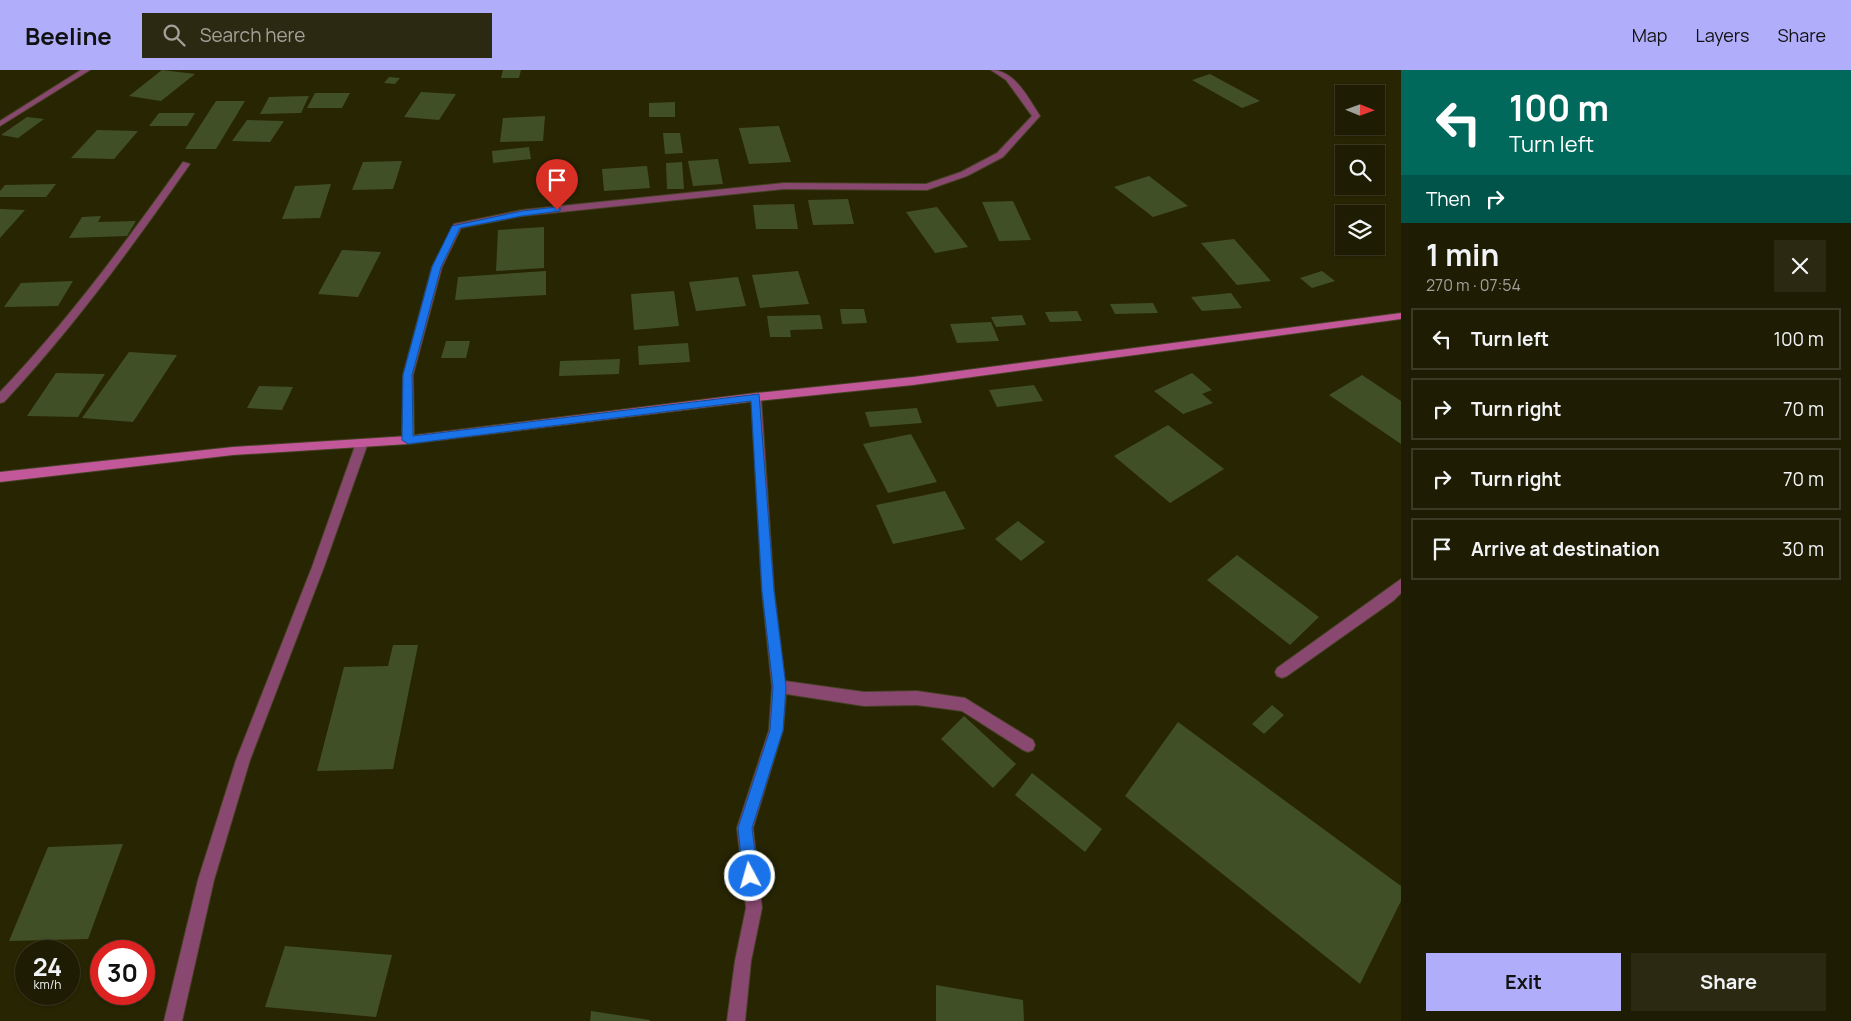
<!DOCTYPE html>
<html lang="en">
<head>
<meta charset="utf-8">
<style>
	body { margin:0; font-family:Manrope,sans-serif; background:#2b2911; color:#f1f3f6; height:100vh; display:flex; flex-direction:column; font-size:19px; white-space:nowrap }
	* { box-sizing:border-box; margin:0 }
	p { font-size:16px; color:#a1a199 }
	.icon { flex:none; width:28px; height:28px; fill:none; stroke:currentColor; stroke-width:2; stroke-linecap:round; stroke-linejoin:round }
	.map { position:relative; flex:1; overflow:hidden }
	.details { display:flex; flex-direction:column; background:#1e1c02; width:450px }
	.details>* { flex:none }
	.hud { background:#00695c; color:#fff; overflow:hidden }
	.needle { width:32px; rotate:91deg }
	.fabs { position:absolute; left:1335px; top:15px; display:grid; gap:10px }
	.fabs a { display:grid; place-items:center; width:50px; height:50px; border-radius:0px; background:#1e1c02; box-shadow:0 1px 4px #0004,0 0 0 1px #3c3a24; font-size:25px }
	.speed { position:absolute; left:15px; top:870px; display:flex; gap:10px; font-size:25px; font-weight:700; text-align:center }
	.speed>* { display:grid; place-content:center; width:65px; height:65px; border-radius:50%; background:#1e1c02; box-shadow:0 1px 4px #0004,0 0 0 1px #3c3a24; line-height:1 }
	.speed small { font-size:12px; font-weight:400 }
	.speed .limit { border:8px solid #d22; background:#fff; color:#111 }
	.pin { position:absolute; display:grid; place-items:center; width:42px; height:42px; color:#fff; margin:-51px -21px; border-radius:50% 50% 50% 0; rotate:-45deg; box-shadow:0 0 5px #0007 }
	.pin .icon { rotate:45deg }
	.me { position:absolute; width:55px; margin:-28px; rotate:354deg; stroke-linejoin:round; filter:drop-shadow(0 0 4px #0008) }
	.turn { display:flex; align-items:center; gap:18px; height:105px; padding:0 25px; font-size:22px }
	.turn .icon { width:65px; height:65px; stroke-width:2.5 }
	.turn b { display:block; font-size:35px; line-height:42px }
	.then { display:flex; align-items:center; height:48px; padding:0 25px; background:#0003; gap:10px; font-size:19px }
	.round { display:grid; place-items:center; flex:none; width:52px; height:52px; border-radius:0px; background:#2b2911 }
	.summary { display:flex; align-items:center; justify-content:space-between; height:85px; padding:0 25px }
	h1 { font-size:30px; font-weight:700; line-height:38px }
	.action { display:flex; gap:10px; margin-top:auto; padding:10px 25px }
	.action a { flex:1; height:58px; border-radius:0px; background:#b0aefa; color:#111; font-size:20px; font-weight:700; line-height:58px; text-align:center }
	.action a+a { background:#2b2911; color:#f1f3f6 }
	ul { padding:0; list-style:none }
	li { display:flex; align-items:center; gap:15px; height:62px; margin:0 10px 8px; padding:0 15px; border:2px solid #3c3a24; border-radius:0px }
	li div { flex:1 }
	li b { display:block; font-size:19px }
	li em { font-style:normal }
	header { display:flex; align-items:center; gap:30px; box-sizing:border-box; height:70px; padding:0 25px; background:#b0aefa; color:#111 }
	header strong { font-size:24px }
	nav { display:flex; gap:28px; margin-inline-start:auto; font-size:18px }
	.search { width:350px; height:45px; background:#2b2911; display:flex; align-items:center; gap:12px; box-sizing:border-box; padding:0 18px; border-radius:0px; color:#a1a199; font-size:19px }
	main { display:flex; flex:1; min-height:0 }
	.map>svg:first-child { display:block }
	.building { fill:#414f27 }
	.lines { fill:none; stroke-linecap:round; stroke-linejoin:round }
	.street-casing { stroke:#444121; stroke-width:2 }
	.secondary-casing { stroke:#444121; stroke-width:2 }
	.street { fill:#89486f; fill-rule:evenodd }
	.secondary { fill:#c25899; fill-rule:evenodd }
	.route { fill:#1a73e8; stroke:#114b97 }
</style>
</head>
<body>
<header>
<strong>Beeline</strong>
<div class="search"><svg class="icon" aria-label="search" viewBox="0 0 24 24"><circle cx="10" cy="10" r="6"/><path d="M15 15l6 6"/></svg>Search here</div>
<nav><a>Map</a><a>Layers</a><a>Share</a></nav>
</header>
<main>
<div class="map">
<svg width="1401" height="951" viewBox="0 0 1401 951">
	<rect width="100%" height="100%" fill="#282503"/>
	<g class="building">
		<polygon points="162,0 195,4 161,31 129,26"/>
		<polygon points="503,0 521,0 519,8 501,8"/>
		<polygon points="1210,4 1260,31 1242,38 1192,10"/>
		<polygon points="389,7 400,8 395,14 384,13"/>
		<polygon points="421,22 456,24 439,50 404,47"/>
		<polygon points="315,23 350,23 342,38 307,38"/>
		<polygon points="309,26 301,43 260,44 269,27"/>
		<polygon points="216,31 245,31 216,79 185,79"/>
		<polygon points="675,32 675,47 649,47 649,33"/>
		<polygon points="159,43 195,43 187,56 149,56"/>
		<polygon points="545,46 543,71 500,72 503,48"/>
		<polygon points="27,47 44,49 18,68 1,65"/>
		<polygon points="247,50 284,51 270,72 232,71"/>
		<polygon points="779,56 791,92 749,94 739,58"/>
		<polygon points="97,60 138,61 114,89 71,88"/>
		<polygon points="663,63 680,63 683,83 665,84"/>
		<polygon points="529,77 531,89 493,93 492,81"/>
		<polygon points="718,89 723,114 693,116 688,91"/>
		<polygon points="402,91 393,119 352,120 363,92"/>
		<polygon points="682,92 684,119 667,119 666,93"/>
		<polygon points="647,96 650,118 604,121 602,99"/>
		<polygon points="1149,106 1188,136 1153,147 1114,117"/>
		<polygon points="56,114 46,127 0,127 0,121 5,115"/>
		<polygon points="331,114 320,148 282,149 295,116"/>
		<polygon points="848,129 854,154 813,155 808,130"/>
		<polygon points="1013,131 1031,170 999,171 982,132"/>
		<polygon points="794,134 798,159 756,159 753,135"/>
		<polygon points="937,137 968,177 935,183 906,142"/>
		<polygon points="0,139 25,140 0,168"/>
		<polygon points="101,146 98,152 136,151 127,166 69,168 82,147"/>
		<polygon points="544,157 544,198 496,201 498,160"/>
		<polygon points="1234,169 1271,211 1237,215 1201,173"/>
		<polygon points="342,180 381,182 358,227 318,224"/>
		<polygon points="546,201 546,225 455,230 458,207"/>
		<polygon points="798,201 809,234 760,238 752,205"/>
		<polygon points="1322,201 1335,211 1312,218 1300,208"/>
		<polygon points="738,207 746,236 696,241 689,212"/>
		<polygon points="73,211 58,236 4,237 21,213"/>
		<polygon points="674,221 679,256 634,260 631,224"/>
		<polygon points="1231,223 1242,238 1202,241 1191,227"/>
		<polygon points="1153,233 1158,243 1115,244 1110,234"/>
		<polygon points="840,239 864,239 867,253 842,254"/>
		<polygon points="1077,241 1082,251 1050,252 1045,242"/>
		<polygon points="820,245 823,259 790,260 791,267 770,267 767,246"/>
		<polygon points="1022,245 1026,255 996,257 991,247"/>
		<polygon points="991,252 999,271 957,273 950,254"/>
		<polygon points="446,271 470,271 466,288 441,288"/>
		<polygon points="688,273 690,292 639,295 638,276"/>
		<polygon points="129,282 177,285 133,352 82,348"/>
		<polygon points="620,289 619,304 559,306 560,291"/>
		<polygon points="56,303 105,304 78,347 27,346"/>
		<polygon points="1192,303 1212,320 1202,324 1213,333 1183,344 1154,321"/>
		<polygon points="1362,305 1401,331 1401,374 1329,325"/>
		<polygon points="1034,315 1043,331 997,337 989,320"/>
		<polygon points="259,316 293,317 282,340 247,338"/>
		<polygon points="917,338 922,353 870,357 865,342"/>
		<polygon points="1168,355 1224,399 1170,433 1114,386"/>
		<polygon points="911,364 937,412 888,423 863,374"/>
		<polygon points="945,421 965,459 893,474 876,435"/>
		<polygon points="1018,451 1045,472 1021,491 995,469"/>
		<polygon points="1237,485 1319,547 1290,575 1207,510"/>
		<polygon points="393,575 418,575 393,699 317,701 344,597 388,596"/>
		<polygon points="1272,635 1284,645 1264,664 1252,654"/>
		<polygon points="964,646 1016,694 993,718 941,669"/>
		<polygon points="1178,652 1401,816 1401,831 1360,914 1125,726"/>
		<polygon points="1032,703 1102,759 1085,782 1015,725"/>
		<polygon points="123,774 88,869 9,871 48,777"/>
		<polygon points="285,876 392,885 376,947 265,937"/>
		<polygon points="936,915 1023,930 1024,951 936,951"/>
		<polygon points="591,941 650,950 650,951 590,951"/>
	</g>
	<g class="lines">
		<defs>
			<g id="street">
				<polygon points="81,0 90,0 0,56 0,51"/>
				<path d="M991,0C1015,0 1028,28 1040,46L1003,87L967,106L927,120L784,119L522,146L461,158L442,197L413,305L414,370L408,374L404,373L402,370L403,305L432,197L454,154L522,140L784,113L926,114L961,102L997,83L1032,46L1006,10Z"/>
				<path d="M183,92L190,94C132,177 73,258 4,332L0,333V322C68,251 126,172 183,92Z"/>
				<polygon points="756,323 761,327 774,521 785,611 864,622 917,621 965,628 1033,670 1035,675 1033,680 1028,682 1023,680 962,641 917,635 864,636 786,624 783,660 753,758 762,838 751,891 745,951 727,951 735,891 746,838 737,758 769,660 772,617 762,521 751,327"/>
				<polygon points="362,369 368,373 324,497 250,690 214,810 182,951 164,951 198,810 236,690 312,497 356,373"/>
				<polygon points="1401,509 1401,523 1393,531 1287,606 1282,608 1277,606 1275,602 1277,598"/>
			</g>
			<polygon id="secondary" points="1401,243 1401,249 913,315 756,331 408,374 233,385 0,412 0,402 233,377 408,366 756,323 913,307"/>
		</defs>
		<use href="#street" class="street-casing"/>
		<use href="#secondary" class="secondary-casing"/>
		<use href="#street" class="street"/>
		<use href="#secondary" class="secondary"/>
	</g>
	<polygon class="route" points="557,137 560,138 560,141 522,146 460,158 441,197 412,305 413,366 759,324 774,521 786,617 783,660 752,758 758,806 755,811 750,813 745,811 743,806 738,758 770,660 773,617 762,521 751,331 408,374 402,370 403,305 432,197 452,156 522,141"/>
</svg>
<div class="fabs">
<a><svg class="needle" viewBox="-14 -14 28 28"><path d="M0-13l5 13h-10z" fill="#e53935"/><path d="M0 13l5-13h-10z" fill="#a1a199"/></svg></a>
<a><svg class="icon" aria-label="search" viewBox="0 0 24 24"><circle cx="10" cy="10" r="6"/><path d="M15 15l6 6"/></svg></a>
<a><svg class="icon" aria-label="layers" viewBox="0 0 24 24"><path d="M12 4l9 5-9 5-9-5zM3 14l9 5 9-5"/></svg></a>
</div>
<div class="speed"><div>24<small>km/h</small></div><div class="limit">30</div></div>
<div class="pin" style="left:557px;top:140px;background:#d93025"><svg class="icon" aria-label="arrive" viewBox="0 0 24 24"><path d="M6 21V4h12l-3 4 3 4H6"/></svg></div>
<svg class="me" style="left:750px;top:806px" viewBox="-20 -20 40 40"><circle r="17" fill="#1a73e8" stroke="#fff" stroke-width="3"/><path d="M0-11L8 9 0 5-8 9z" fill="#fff"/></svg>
</div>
<section class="details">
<div class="hud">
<div class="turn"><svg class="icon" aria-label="left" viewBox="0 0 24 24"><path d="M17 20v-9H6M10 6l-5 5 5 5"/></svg><div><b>100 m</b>Turn left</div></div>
<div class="then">Then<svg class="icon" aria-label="right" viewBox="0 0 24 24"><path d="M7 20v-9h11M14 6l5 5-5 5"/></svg></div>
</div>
<div class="summary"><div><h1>1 min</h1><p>270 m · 07:54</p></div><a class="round"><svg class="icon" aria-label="close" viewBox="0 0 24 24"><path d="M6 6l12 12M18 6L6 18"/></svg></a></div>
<ul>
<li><svg class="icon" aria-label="left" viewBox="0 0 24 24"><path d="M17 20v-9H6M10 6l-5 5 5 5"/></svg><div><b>Turn left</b></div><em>100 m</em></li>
<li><svg class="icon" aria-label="right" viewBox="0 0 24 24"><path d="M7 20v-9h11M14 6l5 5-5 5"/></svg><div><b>Turn right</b></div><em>70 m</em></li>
<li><svg class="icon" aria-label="right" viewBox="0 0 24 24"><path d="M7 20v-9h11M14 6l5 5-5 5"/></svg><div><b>Turn right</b></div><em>70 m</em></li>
<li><svg class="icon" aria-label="arrive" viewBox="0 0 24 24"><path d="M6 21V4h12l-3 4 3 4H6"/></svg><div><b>Arrive at destination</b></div><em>30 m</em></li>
</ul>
<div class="action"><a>Exit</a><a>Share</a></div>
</section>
</main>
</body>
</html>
